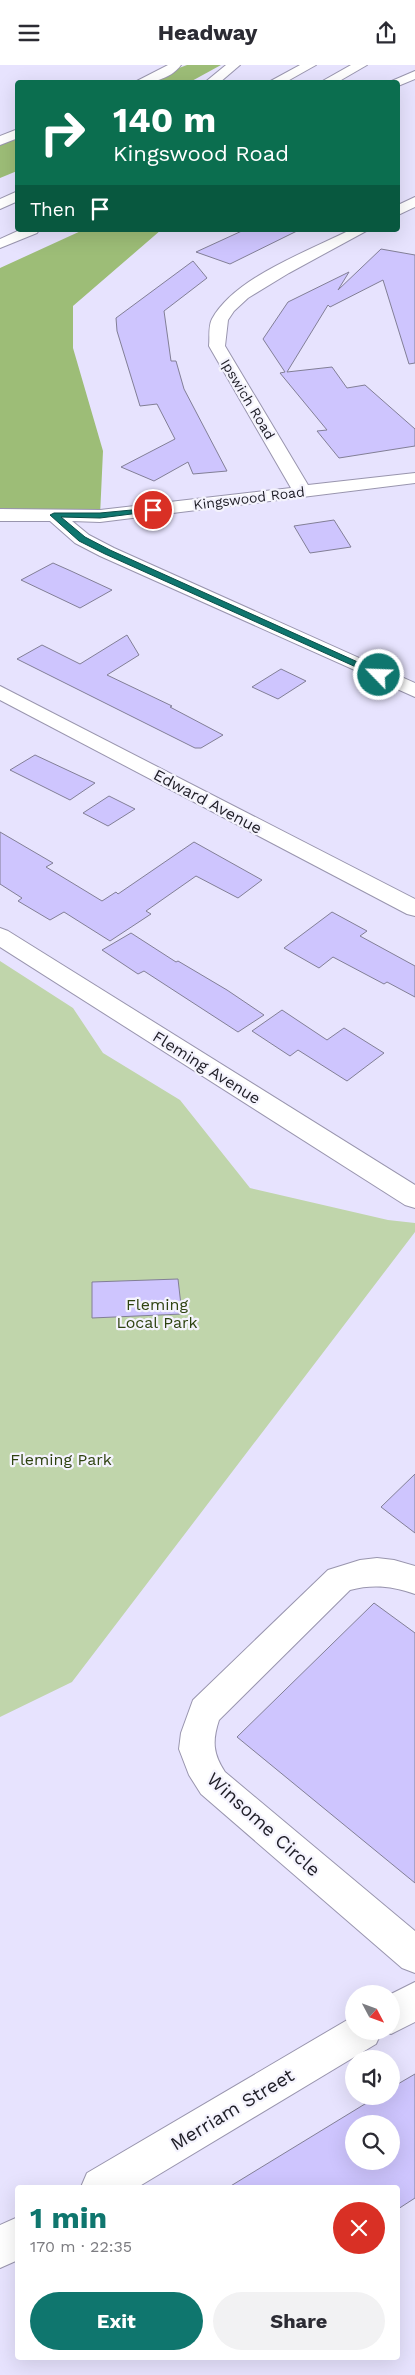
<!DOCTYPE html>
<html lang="en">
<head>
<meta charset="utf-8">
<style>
	body { margin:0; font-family:"Work Sans",sans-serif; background:#f2f2f3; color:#2b2b33; height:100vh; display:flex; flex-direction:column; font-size:19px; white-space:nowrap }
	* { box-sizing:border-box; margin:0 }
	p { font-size:16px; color:#7c7c81 }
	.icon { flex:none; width:28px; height:28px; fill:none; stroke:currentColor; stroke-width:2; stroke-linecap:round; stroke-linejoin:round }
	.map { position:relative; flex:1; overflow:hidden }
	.sheet { position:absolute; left:15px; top:2120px; width:385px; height:175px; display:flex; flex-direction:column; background:#fff; border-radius:5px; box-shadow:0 5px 20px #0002 }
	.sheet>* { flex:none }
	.hud { position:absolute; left:15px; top:15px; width:385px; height:152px; border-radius:5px; box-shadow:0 5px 20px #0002; background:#0b6e4f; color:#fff; overflow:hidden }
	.needle { width:32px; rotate:131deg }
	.controls { position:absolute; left:345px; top:1920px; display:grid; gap:10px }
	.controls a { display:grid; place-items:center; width:55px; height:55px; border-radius:50%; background:#fff; box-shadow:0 5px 20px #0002; font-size:25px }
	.pin { position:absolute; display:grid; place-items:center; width:42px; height:42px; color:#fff; margin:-21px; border:2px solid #fff; border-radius:50%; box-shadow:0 1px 5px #0007 }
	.me { position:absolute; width:55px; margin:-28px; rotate:294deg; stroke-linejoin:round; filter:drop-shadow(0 0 4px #0008) }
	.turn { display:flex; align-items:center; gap:18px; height:105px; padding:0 15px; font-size:22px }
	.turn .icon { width:65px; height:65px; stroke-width:2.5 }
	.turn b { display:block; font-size:35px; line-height:42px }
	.then { display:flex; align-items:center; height:48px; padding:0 15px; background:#0003; gap:10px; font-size:19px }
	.round { display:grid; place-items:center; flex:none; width:52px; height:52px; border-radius:26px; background:#f2f2f3 }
	.summary { display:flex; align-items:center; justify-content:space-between; height:85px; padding:0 15px }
	h1 { font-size:30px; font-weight:700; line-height:38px; color:#0f766e }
	.action { display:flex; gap:10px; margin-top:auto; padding:10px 15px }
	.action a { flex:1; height:58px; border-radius:30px; background:#0f766e; color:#fff; font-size:20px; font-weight:700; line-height:58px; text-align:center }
	.action a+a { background:#f2f2f3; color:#2b2b33 }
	header { display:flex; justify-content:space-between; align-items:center; height:65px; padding:0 15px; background:#fff; font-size:22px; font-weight:700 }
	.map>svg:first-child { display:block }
	.green { fill:#c0d5ab }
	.forest { fill:#9dbd77 }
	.building { fill:#cec5fe; stroke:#827f96; fill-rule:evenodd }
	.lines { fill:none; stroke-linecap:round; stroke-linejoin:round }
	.minor-casing { stroke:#9995ae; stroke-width:2 }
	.motorway-casing { stroke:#9995ae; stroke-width:2 }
	.minor { fill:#fff; fill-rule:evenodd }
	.motorway { fill:#fff; fill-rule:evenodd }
	.route { fill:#0f766e; stroke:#0a4d48 }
	.labels { text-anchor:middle; stroke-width:4.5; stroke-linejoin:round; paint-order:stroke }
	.far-street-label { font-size:14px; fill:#1e1d26; stroke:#f4f3fd }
	.street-label { font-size:16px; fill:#1e1d26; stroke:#f4f3fd }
	.park-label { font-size:16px; fill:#2e4310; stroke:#f4f3fd }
	.near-street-label { font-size:19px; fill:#1e1d26; stroke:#f4f3fd }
</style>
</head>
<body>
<header><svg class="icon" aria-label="menu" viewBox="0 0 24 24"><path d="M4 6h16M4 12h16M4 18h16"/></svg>Headway<svg class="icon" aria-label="share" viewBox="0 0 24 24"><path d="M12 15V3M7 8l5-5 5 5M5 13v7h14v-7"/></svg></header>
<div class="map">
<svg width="415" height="2310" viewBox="0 0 415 2310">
	<rect width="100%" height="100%" fill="#e7e3fe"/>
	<polygon class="green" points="0,896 73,943 103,988 180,1035 250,1123 388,1155 415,1158 415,1167 72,1617 0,1652"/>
	<g class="forest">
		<polygon points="187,0 221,0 190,17 139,18"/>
		<polygon points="17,68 17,106 0,113 0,76"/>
		<polygon points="83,165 161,165 73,241 73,283 103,386 100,451 0,450 0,203"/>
	</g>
	<g class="building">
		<polygon points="244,165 299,165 230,199 196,187"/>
		<polygon points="381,184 415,190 415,298 409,299 383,215 330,242 328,240 287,307 332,302 347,323 365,320 415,364 415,381 339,393 317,366 327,365 280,308 285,307 263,274 288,237 349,207 338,225"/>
		<polygon points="193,196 207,213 164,246 171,296 176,296 184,324 227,406 193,409 188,397 154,416 121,402 175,374 157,339 140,341 117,266 116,253"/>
		<polygon points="334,455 351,482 310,488 294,461"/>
		<polygon points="53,498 71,506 112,525 80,543 21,515"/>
		<polygon points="127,570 139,590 107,610 172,641 170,642 223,670 201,683 195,683 17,594 42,580 80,599"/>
		<polygon points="281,604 306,616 278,634 252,622"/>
		<polygon points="35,690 95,718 70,735 10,705"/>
		<polygon points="109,731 135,744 108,761 83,748"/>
		<polygon points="0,767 53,798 46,802 102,836 116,827 118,829 194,777 262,815 238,833 196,811 146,846 151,849 110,876 64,847 50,855 18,836 22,833 0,819"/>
		<polygon points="332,847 367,866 360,871 415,901 415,932 387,917 384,919 333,892 319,903 284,883"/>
		<polygon points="131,868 176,897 178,896 227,925 264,950 238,967 144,906 138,909 102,885"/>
		<polygon points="282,945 327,975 344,963 384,988 347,1016 298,985 290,991 252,966"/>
		<polygon points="178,1214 182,1249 92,1253 92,1217"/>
		<polygon points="415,1409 415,1468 381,1442"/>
		<polygon points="374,1538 415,1568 415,1818 237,1672"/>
		<path d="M415,2009V2133L398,2144V2122H229L378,2031H391V2023ZM354,2059H391V2096H354Z"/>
	</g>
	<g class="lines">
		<defs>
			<g id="minor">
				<path d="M168,0H181C170,15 150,18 133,18Z"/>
				<polygon points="18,64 18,73 0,80 0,71"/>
				<polygon points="415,132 415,142 398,150 398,140"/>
				<path d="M350,165H368L289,208L248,233L234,246L228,255L225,281L308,420L415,408V418L100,457L72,456L89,470L114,483L415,618V632L100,491L75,478L50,456H0V444L100,445L291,423L209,281C210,273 208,262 212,254C235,212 309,186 350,165Z"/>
				<polygon points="0,621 415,834 415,851 407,849 0,635"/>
				<polygon points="0,863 8,866 415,1120 415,1143 405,1140 0,882"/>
				<path d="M377,1493L394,1495L415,1501V1529C392,1521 373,1519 350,1525L219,1655C212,1676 213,1689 225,1707L415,1866V1908L402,1903L201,1729L189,1710L179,1684L181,1668L193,1635L328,1505L360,1495Z"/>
				<polygon points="415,1917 415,1957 391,1969 385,1966 391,1966 391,1929"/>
				<polygon points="354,1951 354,1966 382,1966 376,1979 138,2122 81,2122 87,2108"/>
				<polygon points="18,2152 18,2195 0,2203 0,2160"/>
			</g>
			<g id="motorway">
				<polygon points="226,0 240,0 219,18 204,18"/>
				<polygon points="300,0 316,0 284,18 267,18"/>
				<polygon points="351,0 367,0 336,18 319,18"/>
				<polygon points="415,6 415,14 398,21 398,18 387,18"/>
				<polygon points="18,126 18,136 0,144 0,134"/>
				<polygon points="20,165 39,165 37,168 0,183 0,174"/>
			</g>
		</defs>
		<use href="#minor" class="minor-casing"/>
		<use href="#motorway" class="motorway-casing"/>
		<use href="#minor" class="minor"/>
		<use href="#motorway" class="motorway"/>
	</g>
	<polygon class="route" points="153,443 156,445 155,446 100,453 61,452 85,472 110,485 382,608 382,611 376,611 105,489 79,476 50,450 54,448 100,448"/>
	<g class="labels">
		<g class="far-street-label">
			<text transform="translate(248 334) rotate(59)" y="5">Ipswich Road</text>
			<text transform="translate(249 433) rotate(-7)" y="5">Kingswood Road</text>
		</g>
		<g class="street-label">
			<text transform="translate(208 736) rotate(28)" y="6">Edward Avenue</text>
			<text transform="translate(207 1002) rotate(32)" y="6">Fleming Avenue</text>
		</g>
		<g class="park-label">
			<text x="157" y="1245">Fleming<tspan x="157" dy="18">Local Park</tspan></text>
			<text x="61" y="1400">Fleming Park</text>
		</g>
		<g class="near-street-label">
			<text transform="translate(264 1759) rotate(42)" y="7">Winsome Circle</text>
			<text transform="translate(232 2044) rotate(-31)" y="7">Merriam Street</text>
		</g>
	</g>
</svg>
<div class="controls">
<a><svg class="needle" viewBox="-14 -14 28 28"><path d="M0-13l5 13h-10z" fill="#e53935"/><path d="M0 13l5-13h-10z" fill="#7c7c81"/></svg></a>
<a><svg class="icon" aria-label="sound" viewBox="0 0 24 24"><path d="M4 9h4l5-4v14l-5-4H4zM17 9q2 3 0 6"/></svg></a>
<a><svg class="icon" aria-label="search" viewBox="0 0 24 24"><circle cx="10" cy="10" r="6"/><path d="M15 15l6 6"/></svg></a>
</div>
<div class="pin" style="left:153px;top:445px;background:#d93025"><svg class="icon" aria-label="arrive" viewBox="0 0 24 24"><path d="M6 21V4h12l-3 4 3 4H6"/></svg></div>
<svg class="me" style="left:379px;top:610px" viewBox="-20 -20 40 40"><circle r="17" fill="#0f766e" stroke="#fff" stroke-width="3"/><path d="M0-11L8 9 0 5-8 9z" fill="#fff"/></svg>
<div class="hud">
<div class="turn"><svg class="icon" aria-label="right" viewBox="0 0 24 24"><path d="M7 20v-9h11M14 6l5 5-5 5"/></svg><div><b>140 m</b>Kingswood Road</div></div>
<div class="then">Then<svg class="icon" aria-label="arrive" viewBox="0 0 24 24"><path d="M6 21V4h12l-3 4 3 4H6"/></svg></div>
</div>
<section class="sheet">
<div class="summary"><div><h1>1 min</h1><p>170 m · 22:35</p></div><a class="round" style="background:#d93025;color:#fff"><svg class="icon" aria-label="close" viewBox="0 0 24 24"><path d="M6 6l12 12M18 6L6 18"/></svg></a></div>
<div class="action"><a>Exit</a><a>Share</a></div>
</section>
</div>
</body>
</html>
